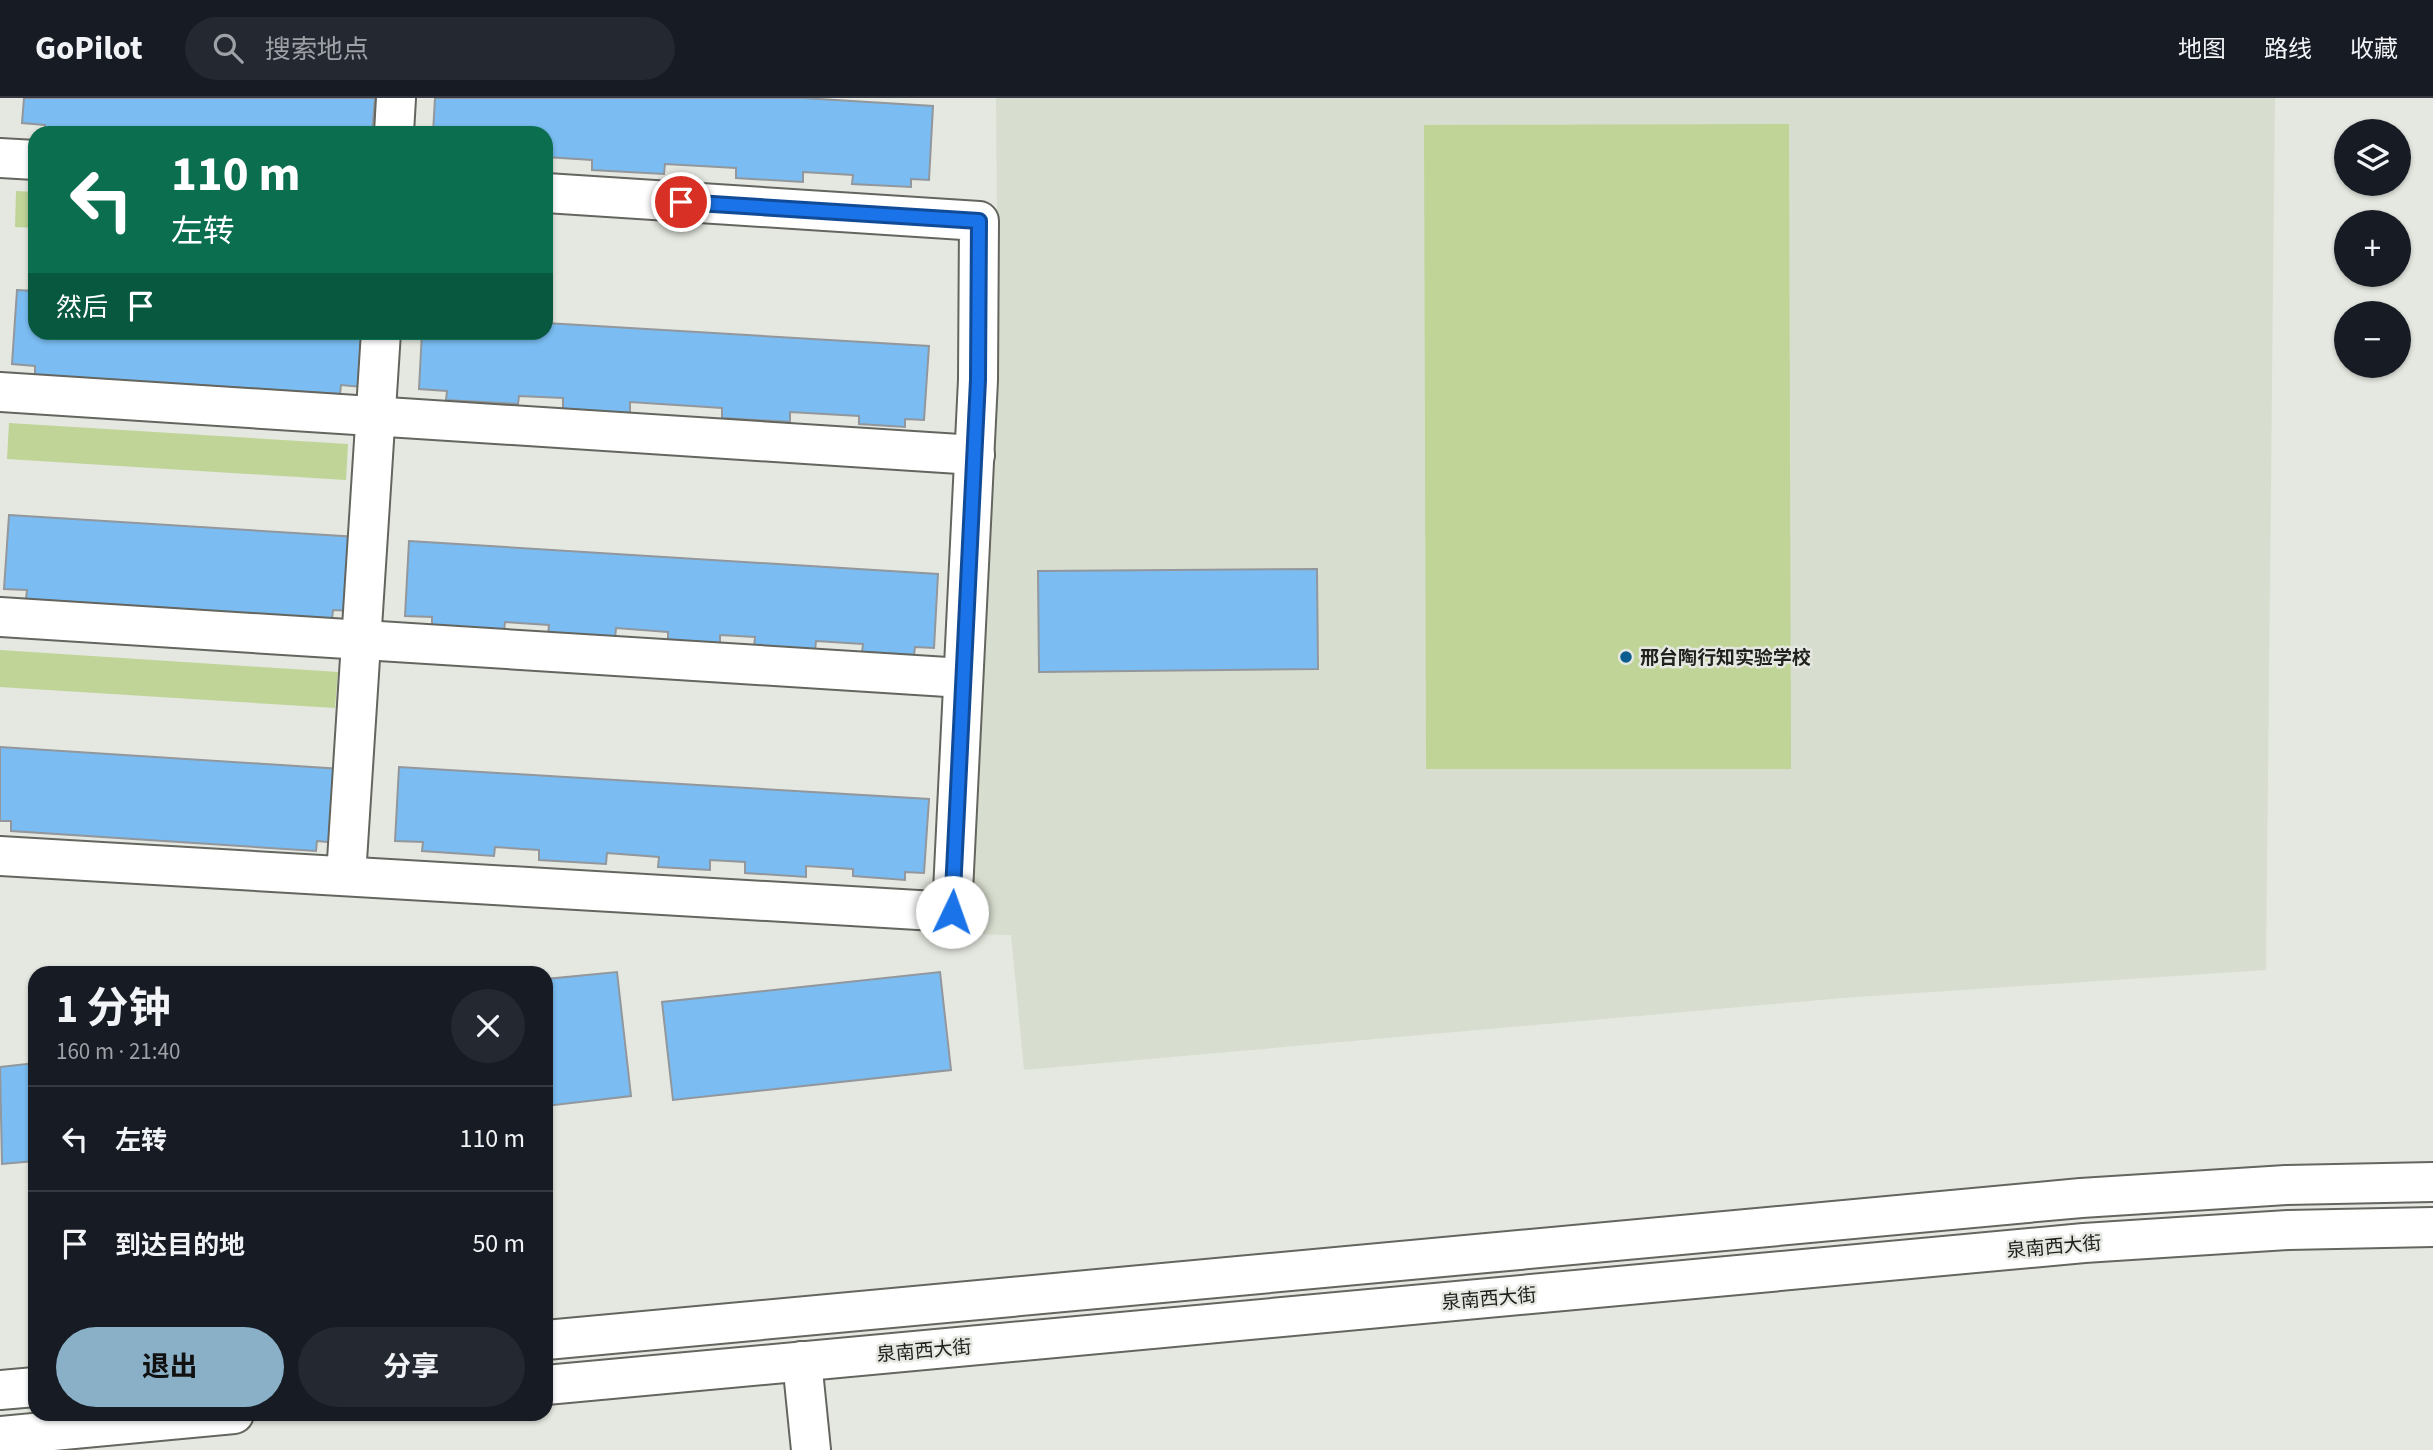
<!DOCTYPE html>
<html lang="zh">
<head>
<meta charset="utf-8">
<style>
	body { margin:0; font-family:"Source Sans 3","Noto Sans SC",sans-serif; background:#242831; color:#f1f3f6; height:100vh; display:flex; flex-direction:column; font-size:26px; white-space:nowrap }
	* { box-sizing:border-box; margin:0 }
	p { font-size:23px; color:#9ea1a6 }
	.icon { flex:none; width:38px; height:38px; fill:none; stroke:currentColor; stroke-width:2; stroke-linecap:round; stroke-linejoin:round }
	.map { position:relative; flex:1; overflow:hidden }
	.details { position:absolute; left:28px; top:868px; width:525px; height:455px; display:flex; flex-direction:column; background:#171b24; border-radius:21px; box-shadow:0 2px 5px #0004 }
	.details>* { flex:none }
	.guide { position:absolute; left:28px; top:28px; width:525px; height:214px; border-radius:21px; box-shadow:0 2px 5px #0004; background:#0b6e4f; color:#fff; overflow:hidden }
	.fabs { position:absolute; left:2334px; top:21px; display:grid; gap:14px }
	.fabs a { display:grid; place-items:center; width:77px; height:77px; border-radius:50%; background:#171b24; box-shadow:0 2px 5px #0004; font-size:35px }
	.pin { position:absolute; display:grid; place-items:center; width:60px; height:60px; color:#fff; margin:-30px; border:4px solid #fff; border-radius:50%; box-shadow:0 2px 7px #0007 }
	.me { position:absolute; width:77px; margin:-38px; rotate:3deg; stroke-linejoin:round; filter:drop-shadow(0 0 5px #0008) }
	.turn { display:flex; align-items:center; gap:24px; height:147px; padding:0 28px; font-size:32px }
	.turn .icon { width:91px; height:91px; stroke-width:2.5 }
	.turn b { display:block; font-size:49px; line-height:60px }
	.then { display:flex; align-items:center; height:66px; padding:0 28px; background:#0003; gap:14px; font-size:26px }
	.round { display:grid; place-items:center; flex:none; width:74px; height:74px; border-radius:37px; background:#242831 }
	.head { display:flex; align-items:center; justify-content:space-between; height:119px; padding:0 28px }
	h1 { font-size:42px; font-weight:700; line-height:52px }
	.button { display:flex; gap:14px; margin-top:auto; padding:14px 28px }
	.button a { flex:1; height:80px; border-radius:42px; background:#8ab0c8; color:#111; font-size:28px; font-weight:700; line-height:80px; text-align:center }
	.button a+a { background:#242831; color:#f1f3f6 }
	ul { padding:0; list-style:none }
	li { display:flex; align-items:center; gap:21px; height:105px; padding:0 28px; border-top:2px solid #363941 }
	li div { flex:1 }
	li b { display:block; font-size:26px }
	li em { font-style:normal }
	header { display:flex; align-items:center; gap:42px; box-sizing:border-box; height:98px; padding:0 35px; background:#171b24; border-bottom:2px solid #363941 }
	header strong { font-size:33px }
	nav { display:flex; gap:38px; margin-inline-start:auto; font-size:24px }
	.search { width:490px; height:63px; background:#242831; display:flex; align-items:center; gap:18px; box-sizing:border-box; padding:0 24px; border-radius:38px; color:#9ea1a6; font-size:26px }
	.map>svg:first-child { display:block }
	.built { fill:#d8decf }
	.green { fill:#bfd496 }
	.building { fill:#7bbdf2; stroke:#91979c; stroke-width:2 }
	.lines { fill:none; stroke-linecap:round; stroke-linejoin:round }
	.minor-casing { stroke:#63655e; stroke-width:42 }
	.major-casing { stroke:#63655e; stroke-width:42 }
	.minor { stroke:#fff; stroke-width:38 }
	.major { stroke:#fff; stroke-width:38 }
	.route-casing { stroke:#114b97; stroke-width:18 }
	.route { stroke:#1a73e8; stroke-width:12 }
	.poi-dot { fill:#0b5d8f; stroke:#e5e8e0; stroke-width:2.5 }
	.labels { text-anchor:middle; stroke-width:5; stroke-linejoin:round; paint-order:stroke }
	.poi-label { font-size:19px; font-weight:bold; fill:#20211f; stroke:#e5e8e0; text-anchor:start }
	.street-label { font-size:19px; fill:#20211f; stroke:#e5e8e0 }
</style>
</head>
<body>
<header>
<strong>GoPilot</strong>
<div class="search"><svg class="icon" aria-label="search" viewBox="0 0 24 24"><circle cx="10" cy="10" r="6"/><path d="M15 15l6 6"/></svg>搜索地点</div>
<nav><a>地图</a><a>路线</a><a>收藏</a></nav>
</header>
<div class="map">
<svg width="2433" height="1352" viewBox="0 0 2433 1352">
	<rect width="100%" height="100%" fill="#e5e8e0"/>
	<polygon class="built" points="996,0 2275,0 2266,872 1843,900 1024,972 1011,837 966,836 998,281"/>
	<g class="green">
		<polygon points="1789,26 1791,671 1426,671 1424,27"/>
		<polygon points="16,93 35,94 35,130 15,129"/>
		<polygon points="9,325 348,346 346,382 7,361"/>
		<polygon points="0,552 338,574 335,610 0,589"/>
	</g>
	<g class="building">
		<polygon points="24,0 375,0 372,35 44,35 45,27 22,25"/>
		<polygon points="435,0 803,0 933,8 929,82 911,81 911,89 852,86 853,77 803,74 803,84 736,80 736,70 665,66 664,76 592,72 592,62 546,59 546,35 433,35"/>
		<polygon points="17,192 35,193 35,234 365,234 362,289 341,287 340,296 35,277 35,268 12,266"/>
		<polygon points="546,225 929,248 924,322 905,321 905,329 859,326 859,318 790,314 790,324 722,320 722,310 630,304 630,315 563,311 563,300 519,298 518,306 446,302 447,293 419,291 422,234 546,234"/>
		<polygon points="9,417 358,439 353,513 333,512 332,521 26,501 27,492 4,491"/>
		<polygon points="409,443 938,476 934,550 915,549 914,557 862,554 863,546 816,543 815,553 754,550 755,539 720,537 720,547 668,544 668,534 616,530 615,541 548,537 549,527 505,524 504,533 432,528 432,519 405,518"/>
		<polygon points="1317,471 1318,571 1039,574 1038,473"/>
		<polygon points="0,649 342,671 338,745 317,743 316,753 11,733 11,723 0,723"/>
		<polygon points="399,669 929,701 924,775 905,774 905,782 853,778 853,771 806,768 806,779 745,775 745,764 710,762 710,772 658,769 659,759 607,755 606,766 539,762 539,752 495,749 494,758 422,753 423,744 395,743"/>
		<polygon points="617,874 631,998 546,1008 546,881"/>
		<polygon points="940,874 951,972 673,1002 662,904"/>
		<polygon points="35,965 35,1063 2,1066 0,969"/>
	</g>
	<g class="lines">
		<defs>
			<g id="minor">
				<polyline points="394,35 396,0"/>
				<polyline points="0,60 35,62"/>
				<polyline points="0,294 975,357"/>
				<polyline points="0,519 963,580"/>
				<polyline points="0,758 952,814 978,282 979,123 546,95"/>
				<polyline points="346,778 381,234"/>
				<polyline points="802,1263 811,1352"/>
			</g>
			<g id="major">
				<polyline points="546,1242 2081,1100 2286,1087 2433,1084"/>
				<polyline points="546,1287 2084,1145 2288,1132 2433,1129"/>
				<polyline points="0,1292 35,1289"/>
				<polyline points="0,1338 234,1316"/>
			</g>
		</defs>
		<use href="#minor" class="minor-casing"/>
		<use href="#major" class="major-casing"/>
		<use href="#minor" class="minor"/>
		<use href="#major" class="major"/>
	</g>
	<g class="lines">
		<defs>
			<polyline id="route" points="681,104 979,123 978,282 952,814"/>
		</defs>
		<use href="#route" class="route-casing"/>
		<use href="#route" class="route"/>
	</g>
	<circle class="poi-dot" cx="1626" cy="559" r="7"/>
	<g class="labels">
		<g class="poi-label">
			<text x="1640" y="566">邢台陶行知实验学校</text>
		</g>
		<g class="street-label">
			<text transform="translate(2054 1148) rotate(-5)" y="7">泉南西大街</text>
			<text transform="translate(1489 1200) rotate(-5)" y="7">泉南西大街</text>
			<text transform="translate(924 1252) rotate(-5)" y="7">泉南西大街</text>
		</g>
	</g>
</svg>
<div class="fabs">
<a><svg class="icon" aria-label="layers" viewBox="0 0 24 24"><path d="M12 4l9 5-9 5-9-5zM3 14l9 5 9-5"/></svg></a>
<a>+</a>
<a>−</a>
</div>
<div class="pin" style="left:681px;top:104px;background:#d93025"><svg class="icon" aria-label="arrive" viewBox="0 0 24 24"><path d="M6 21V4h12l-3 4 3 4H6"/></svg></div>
<svg class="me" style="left:952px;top:814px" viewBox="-20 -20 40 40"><circle r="19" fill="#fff"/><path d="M0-13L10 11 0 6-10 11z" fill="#1a73e8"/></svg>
<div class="guide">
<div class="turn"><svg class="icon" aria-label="left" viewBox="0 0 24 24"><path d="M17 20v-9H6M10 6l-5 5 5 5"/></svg><div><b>110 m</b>左转</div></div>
<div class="then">然后<svg class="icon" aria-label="arrive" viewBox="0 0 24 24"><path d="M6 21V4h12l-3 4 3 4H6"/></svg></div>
</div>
<section class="details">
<div class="head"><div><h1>1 分钟</h1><p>160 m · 21:40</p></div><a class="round"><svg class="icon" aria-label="close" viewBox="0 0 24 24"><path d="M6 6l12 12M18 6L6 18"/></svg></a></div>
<ul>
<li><svg class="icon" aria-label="left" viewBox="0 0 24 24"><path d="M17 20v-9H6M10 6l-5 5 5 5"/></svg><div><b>左转</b></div><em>110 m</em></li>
<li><svg class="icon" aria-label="arrive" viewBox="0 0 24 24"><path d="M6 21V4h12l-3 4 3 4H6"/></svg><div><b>到达目的地</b></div><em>50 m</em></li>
</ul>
<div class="button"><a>退出</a><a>分享</a></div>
</section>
</div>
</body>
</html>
